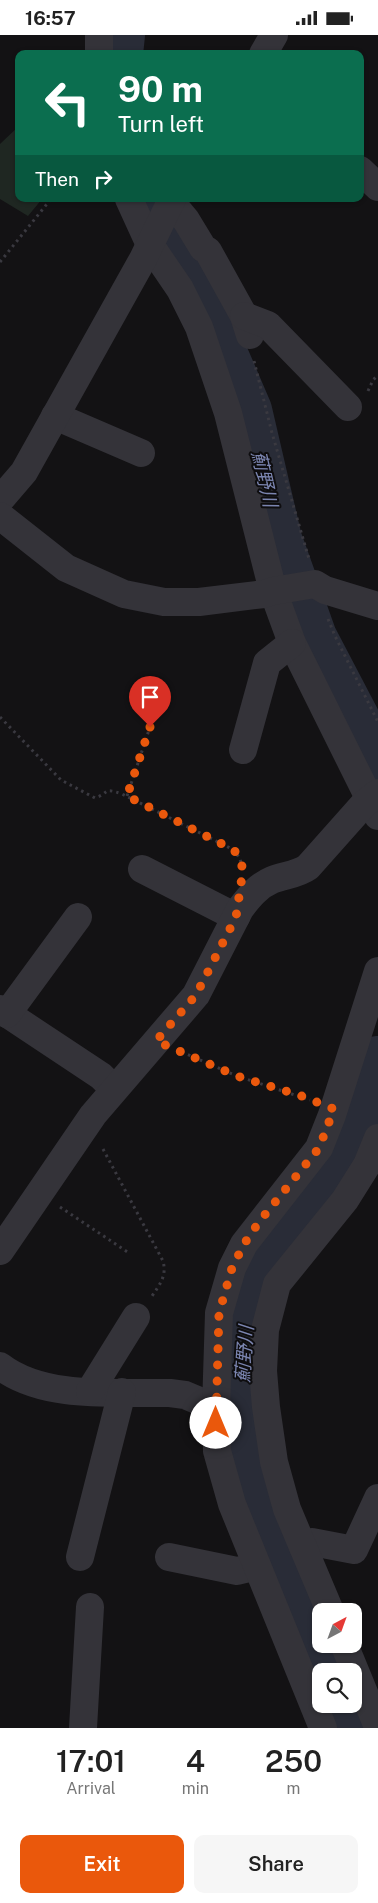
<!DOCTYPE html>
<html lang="en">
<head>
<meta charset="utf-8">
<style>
	body { margin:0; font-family:"Public Sans","Noto Sans JP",sans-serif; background:#f6f6f6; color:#222; height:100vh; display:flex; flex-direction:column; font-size:19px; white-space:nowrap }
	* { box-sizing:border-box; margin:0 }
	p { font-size:16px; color:#767676 }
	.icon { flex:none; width:28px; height:28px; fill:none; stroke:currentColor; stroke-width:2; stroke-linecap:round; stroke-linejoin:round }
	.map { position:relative; height:1693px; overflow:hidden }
	.panel { display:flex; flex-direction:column; background:#fff; flex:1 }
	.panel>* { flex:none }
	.guide { position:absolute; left:15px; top:15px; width:349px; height:152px; border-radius:10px; box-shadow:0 1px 4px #0004; background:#0b6e4f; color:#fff; overflow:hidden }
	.needle { width:32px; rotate:41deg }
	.tools { position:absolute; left:312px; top:1568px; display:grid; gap:10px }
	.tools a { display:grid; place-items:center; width:50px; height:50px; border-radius:10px; background:#fff; box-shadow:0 1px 4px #0004; font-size:25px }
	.pin { position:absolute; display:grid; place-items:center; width:42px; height:42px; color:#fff; margin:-51px -21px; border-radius:50% 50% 50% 0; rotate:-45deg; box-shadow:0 0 5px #0007 }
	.pin .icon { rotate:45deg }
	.me { position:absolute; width:55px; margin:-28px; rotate:0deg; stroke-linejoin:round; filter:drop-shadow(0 0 4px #0008) }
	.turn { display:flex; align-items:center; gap:18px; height:105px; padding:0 20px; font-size:22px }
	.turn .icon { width:65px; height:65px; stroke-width:2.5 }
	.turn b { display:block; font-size:35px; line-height:42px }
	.then { display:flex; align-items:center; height:48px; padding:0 20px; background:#0003; gap:10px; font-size:19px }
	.eta { display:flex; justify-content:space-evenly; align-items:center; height:85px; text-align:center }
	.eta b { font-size:30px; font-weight:600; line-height:35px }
	.action { display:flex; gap:10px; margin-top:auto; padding:10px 20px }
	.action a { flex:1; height:58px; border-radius:10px; background:#ea580c; color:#fff; font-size:20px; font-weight:600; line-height:58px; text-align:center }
	.action a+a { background:#f6f6f6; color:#222 }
	.status { display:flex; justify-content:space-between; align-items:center; height:35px; padding:0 25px; background:#fff; direction:ltr }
	.status svg { height:14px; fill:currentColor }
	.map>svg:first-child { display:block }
	.green { fill:#1f2722 }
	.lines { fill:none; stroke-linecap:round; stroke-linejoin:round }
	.river { stroke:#292c37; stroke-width:46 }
	.path { stroke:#3a3940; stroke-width:3; stroke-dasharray:2.5 4; stroke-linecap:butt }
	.minor { stroke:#343339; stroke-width:28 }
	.route { stroke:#ea580c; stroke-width:9; stroke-dasharray:0 16.2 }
	.labels { text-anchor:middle; stroke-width:4; stroke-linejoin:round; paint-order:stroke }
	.water-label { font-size:19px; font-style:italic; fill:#7b85b0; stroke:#0e0d0f }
</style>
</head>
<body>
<div class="status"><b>16:57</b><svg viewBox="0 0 49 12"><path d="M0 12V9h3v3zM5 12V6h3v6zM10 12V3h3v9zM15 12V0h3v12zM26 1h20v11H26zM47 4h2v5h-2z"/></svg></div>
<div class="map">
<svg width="378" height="1693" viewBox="0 0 378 1693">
	<rect width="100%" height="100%" fill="#131214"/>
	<polygon class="green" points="19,91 19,164 42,164 28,181 0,164 0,109"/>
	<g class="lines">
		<g class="river">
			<polyline points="120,19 122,0"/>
			<polyline points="150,164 209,282 249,375 279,504 314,602 378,724"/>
			<polyline points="327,1636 264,1482 251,1444 243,1409 240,1338 247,1271 254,1245 265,1223 333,1141 345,1118 367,1059 378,1024"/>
			<polyline points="340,1669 350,1693"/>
		</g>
		<g class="path">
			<polyline points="0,227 51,164"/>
			<polyline points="254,326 272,398 309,524"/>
			<polyline points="368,356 373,345 378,340"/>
			<polyline points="328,584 335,601 378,687"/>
			<path d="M0,682L61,745L95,763C110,758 102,752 122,759L234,815L240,824L242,832"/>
			<polyline points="127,761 150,692"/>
			<polyline points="182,1017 237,1041 310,1065"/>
			<path d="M103,1114L163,1226C167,1241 160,1249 152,1261"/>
			<polyline points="60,1172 129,1218"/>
		</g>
		<g class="minor">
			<polyline points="99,0 99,19"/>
			<polyline points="263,19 274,0"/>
			<polyline points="360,135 378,152"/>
			<polyline points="129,164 150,210 180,254 199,292 228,378 273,556 292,608 378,781"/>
			<polyline points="171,167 186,185 203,213 208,216 244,281 250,300"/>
			<polyline points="244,281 268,290 348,372"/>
			<polyline points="55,381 141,418"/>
			<polyline points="0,465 24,437 143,224 172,164"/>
			<polyline points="0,481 66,533 124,559 164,567 199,567 264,559 273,556 315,549 325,555 378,571"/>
			<polyline points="243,715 267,628 292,608"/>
			<polyline points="142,834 236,882"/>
			<polyline points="0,974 101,1041 114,1054"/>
			<polyline points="7,979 78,882"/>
			<path d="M0,1216L93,1080L196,960L240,874C249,862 258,851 272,845C284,840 297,840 308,832L364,769L378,758"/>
			<path d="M0,1331C44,1365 117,1357 170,1358L185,1360L216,1373"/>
			<polyline points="90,1356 136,1282"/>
			<polyline points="303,1512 312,1507 354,1515 378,1463"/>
			<polyline points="80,1522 122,1357"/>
			<polyline points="169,1522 237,1536 257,1531"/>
			<polyline points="330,1576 287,1474 274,1427 266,1372 263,1336 265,1295 277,1249 345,1165 367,1130 378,1103"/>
			<polyline points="344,1609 378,1692"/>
			<polyline points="83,1693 90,1572"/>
			<polyline points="323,1693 232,1469 217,1416 216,1373 219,1278 232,1233 244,1209 319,1113 332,1080 378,936"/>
		</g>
	</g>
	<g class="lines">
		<polyline class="route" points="150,692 127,761 234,815 240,824 243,835 236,882 196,960 156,1006 237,1041 299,1060 334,1074 319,1113 259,1187 244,1209 232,1233 219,1278 216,1388"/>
	</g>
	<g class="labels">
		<g class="water-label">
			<text transform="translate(265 444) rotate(77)" y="7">薊野川</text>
			<text transform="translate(244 1319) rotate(-86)" y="7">薊野川</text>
		</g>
	</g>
</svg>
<div class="tools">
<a><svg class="needle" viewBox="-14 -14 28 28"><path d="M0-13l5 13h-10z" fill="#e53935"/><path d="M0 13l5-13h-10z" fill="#767676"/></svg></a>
<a><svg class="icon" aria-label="search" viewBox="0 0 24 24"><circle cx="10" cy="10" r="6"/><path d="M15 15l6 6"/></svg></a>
</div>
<div class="pin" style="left:150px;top:692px;background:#d93025"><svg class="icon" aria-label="arrive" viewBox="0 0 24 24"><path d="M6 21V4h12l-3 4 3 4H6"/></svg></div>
<svg class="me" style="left:216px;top:1388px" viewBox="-20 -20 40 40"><circle r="19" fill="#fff"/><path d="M0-13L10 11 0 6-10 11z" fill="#ea580c"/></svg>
<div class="guide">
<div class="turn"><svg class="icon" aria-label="left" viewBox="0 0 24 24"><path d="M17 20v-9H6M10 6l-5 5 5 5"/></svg><div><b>90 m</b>Turn left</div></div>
<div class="then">Then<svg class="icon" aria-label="right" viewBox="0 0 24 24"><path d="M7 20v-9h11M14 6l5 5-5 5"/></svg></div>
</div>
</div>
<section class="panel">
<div class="eta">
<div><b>17:01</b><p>Arrival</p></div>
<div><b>4</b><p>min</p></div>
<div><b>250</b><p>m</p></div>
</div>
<div class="action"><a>Exit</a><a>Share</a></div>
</section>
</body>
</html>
